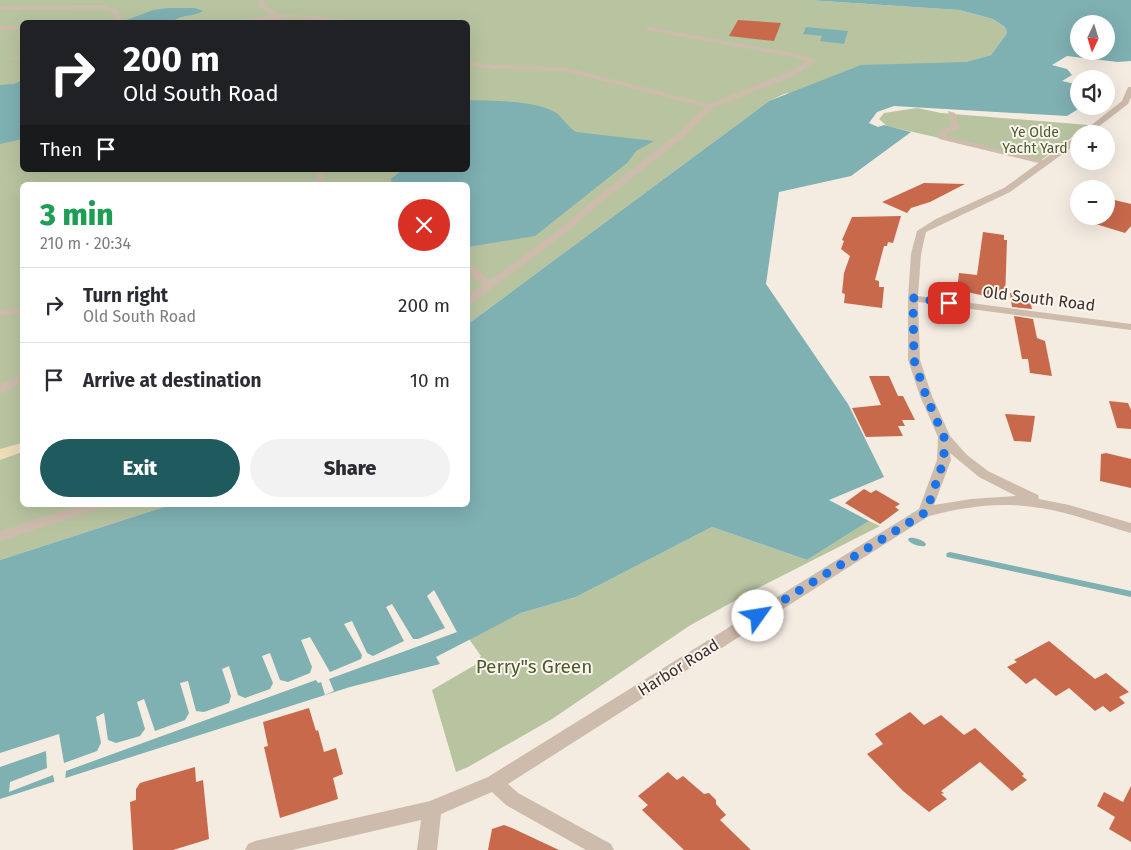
<!DOCTYPE html>
<html lang="en">
<head>
<meta charset="utf-8">
<style>
	body { margin:0; font-family:"Fira Sans",sans-serif; background:#f2f2f3; color:#2b2b33; height:100vh; display:flex; flex-direction:column; font-size:19px; white-space:nowrap }
	* { box-sizing:border-box; margin:0 }
	p { font-size:16px; color:#7c7c81 }
	.icon { flex:none; width:28px; height:28px; fill:none; stroke:currentColor; stroke-width:2; stroke-linecap:round; stroke-linejoin:round }
	.map { position:relative; flex:1; overflow:hidden }
	.side { position:absolute; left:20px; top:182px; width:450px; height:325px; display:flex; flex-direction:column; background:#fff; border-radius:8px; box-shadow:0 5px 20px #0002 }
	.side>* { flex:none }
	.banner { position:absolute; left:20px; top:20px; width:450px; height:152px; border-radius:8px; box-shadow:0 5px 20px #0002; background:#202124; color:#fff; overflow:hidden }
	.needle { width:32px; rotate:184deg }
	.buttons { position:absolute; left:1070px; top:15px; display:grid; gap:10px }
	.buttons a { display:grid; place-items:center; width:45px; height:45px; border-radius:50%; background:#fff; box-shadow:0 5px 20px #0002; font-size:25px }
	.pin { position:absolute; display:grid; place-items:center; width:42px; height:42px; color:#fff; margin:-21px; border-radius:10px; box-shadow:0 2px 8px #0006 }
	.me { position:absolute; width:55px; margin:-28px; rotate:58deg; stroke-linejoin:round; filter:drop-shadow(0 0 4px #0008) }
	.turn { display:flex; align-items:center; gap:18px; height:105px; padding:0 20px; font-size:22px }
	.turn .icon { width:65px; height:65px; stroke-width:2.5 }
	.turn b { display:block; font-size:35px; line-height:42px }
	.then { display:flex; align-items:center; height:48px; padding:0 20px; background:#0003; gap:10px; font-size:19px }
	.round { display:grid; place-items:center; flex:none; width:52px; height:52px; border-radius:26px; background:#f2f2f3 }
	.head { display:flex; align-items:center; justify-content:space-between; height:85px; padding:0 20px }
	h1 { font-size:30px; font-weight:800; line-height:38px; color:#1e9e55 }
	.action { display:flex; gap:10px; margin-top:auto; padding:10px 20px }
	.action a { flex:1; height:58px; border-radius:30px; background:#1f5a5e; color:#fff; font-size:20px; font-weight:800; line-height:58px; text-align:center }
	.action a+a { background:#f2f2f3; color:#2b2b33 }
	ul { padding:0; list-style:none }
	li { display:flex; align-items:center; gap:15px; height:75px; padding:0 20px; border-top:1px solid #e1e1e2 }
	li div { flex:1 }
	li b { display:block; font-size:19px }
	li em { font-style:normal }
	.map>svg:first-child { display:block }
	.green { fill:#b8c4a0; fill-rule:evenodd }
	.sand { fill:#efdcb8 }
	.water { fill:#7fb0b2; fill-rule:evenodd }
	.pier { fill:#f4ebe1 }
	.lines { fill:none; stroke-linecap:round; stroke-linejoin:round }
	.stream { fill:#7fb0b2; fill-rule:evenodd }
	.building { fill:#c8694b }
	.service { fill:#cdbbac; fill-rule:evenodd }
	.minor { fill:#cdbbac; fill-rule:evenodd }
	.route { stroke:#1a73e8; stroke-width:9; stroke-dasharray:0 16.2 }
	.labels { text-anchor:middle; stroke-width:4; stroke-linejoin:round; paint-order:stroke }
	.far-park-label { font-size:14px; fill:#4a5a2e; stroke:#fbf5ee }
	.street-label { font-size:16px; fill:#3b302b; stroke:#fbf5ee }
	.near-park-label { font-size:19px; fill:#4a5a2e; stroke:#fbf5ee }
</style>
</head>
<body>
<div class="map">
<svg width="1131" height="850" viewBox="0 0 1131 850">
	<rect width="100%" height="100%" fill="#f4ebe1"/>
	<g class="green">
		<path d="M0,0H808L959,10L993,19L1005,27L1007,33L991,55L966,62L784,94L769,101L468,324V185H22V505H170L0,560ZM22,22H468V170H22Z"/>
		<polygon points="917,108 941,113 1088,125 1040,161 887,126 879,119 884,113"/>
		<polygon points="869,521 880,526 756,589 689,626 552,719 468,767 456,772 432,690 475,665 481,656 469,639 521,613 576,597 712,527 807,560"/>
	</g>
	<polygon class="sand" points="22,443 22,452 0,460 0,449"/>
	<g class="water">
		<path d="M808,0H1131V61L1118,62L1067,56L1052,65L1067,69L1072,75L1062,81L1079,85V106H1083L1067,116L894,106L877,112L869,123L878,127L884,125L911,132L851,176L779,192L766,284L848,404L884,477L829,500L869,521L807,560L712,527L576,597L521,613L436,657L440,664L350,687L0,799V560L170,505H468V324L769,101L861,65L966,62L991,55L1007,33L1005,27L993,19L959,10ZM1079,24H1106V51H1079Z"/>
		<path d="M168,8H195L203,11C194,17 183,14 175,20L177,22H126L124,21L153,10Z"/>
		<polygon points="806,27 848,31 844,44 820,41 822,36 803,34"/>
		<polygon points="22,80 22,139 0,144 0,85 14,84"/>
		<path d="M468,100C493,101 531,100 553,111C561,114 566,126 576,132L654,141L636,151L627,163L535,236L468,247V185H392L391,179L402,170H468Z"/>
	</g>
	<polygon class="pier" points="434,590 457,632 329,679 334,691 325,695 321,682 318,683 316,680 66,771 65,781 55,784 53,775 9,792 10,782 47,768 46,751 0,767 0,753 59,734 64,763 97,751 101,743 96,717 104,713 108,740 116,743 140,736 145,729 137,702 144,699 155,731 185,720 189,713 180,683 188,681 196,711 204,712 229,703 231,696 222,669 229,666 238,695 245,698 270,689 273,683 262,656 270,653 280,680 288,682 310,673 312,667 301,640 310,637 330,672 361,659 362,655 344,624 352,621 367,653 373,656 404,641 386,607 392,604 413,639 418,639 445,628 427,596"/>
	<g class="lines">
		<g class="stream">
			<path d="M909,538C914,537 923,540 926,544L925,546C920,547 911,544 908,540Z"/>
			<polygon points="950,552 1131,591 1131,597 947,557 946,555 947,553"/>
		</g>
	</g>
	<g class="building">
		<polygon points="738,20 781,23 774,41 729,36"/>
		<polygon points="924,183 965,184 930,202 911,208 907,213 882,202"/>
		<polygon points="1106,198 1131,204 1131,226 1125,233 1076,218 1079,216 1106,216"/>
		<polygon points="901,216 893,243 888,242 887,246 884,246 875,280 879,281 879,287 884,287 882,308 844,303 845,294 842,293 844,273 850,256 841,249 844,241 842,240 852,217"/>
		<polygon points="983,232 1004,235 1004,240 1007,240 1005,300 957,290 959,273 977,275"/>
		<polygon points="1010,293 1029,295 1032,309 1012,307"/>
		<polygon points="1014,316 1033,319 1037,338 1045,341 1052,376 1030,373 1028,359 1022,359"/>
		<polygon points="869,376 889,376 898,396 903,396 915,420 902,420 905,426 898,426 903,436 866,437 852,408 881,405"/>
		<polygon points="1109,401 1128,403 1131,410 1131,429 1117,428"/>
		<polygon points="1005,414 1035,416 1031,442 1014,441"/>
		<polygon points="1106,453 1131,459 1131,488 1100,481 1101,454"/>
		<polygon points="864,489 871,493 876,490 900,504 895,507 899,510 880,524 845,503"/>
		<polygon points="1049,641 1095,679 1106,673 1129,692 1119,697 1125,703 1110,712 1103,706 1095,711 1069,688 1056,696 1035,678 1026,684 1007,667 1017,662 1014,660"/>
		<polygon points="309,708 316,731 318,730 324,752 336,748 343,774 333,778 338,799 280,818 264,747 268,746 263,722"/>
		<polygon points="910,712 924,725 941,715 964,735 975,728 1024,774 1022,776 1027,780 1012,791 980,762 941,791 944,793 941,794 947,799 929,812 903,791 867,754 883,744 875,734"/>
		<polygon points="195,767 196,782 203,780 209,839 173,850 133,850 130,802 136,800 136,789 140,783"/>
		<polygon points="668,772 677,780 683,776 704,794 709,793 716,800 716,804 726,815 720,820 751,850 684,850 642,810 648,805 638,796"/>
		<polygon points="1131,786 1131,842 1109,829 1115,817 1097,806 1104,792 1123,802"/>
		<polygon points="504,825 512,828 559,850 488,850 492,829"/>
	</g>
	<g class="lines">
		<g class="service">
			<path d="M259,0H265L264,5L278,13L279,15L320,16L351,22C329,25 292,10 273,22L270,19L238,22L241,20L272,15L259,7Z"/>
			<polygon points="391,0 398,0 395,2"/>
			<polygon points="102,5 117,10 121,16 120,22 114,22 115,16 113,12 102,9 0,10 0,6"/>
			<polygon points="0,26 17,26 20,28 17,30 0,30"/>
			<polygon points="648,27 795,53 811,58 815,62 794,76 713,108 684,137 604,200 566,233 472,303 468,304 468,296 483,285 468,273 468,265 472,266 490,280 560,229 598,196 678,133 705,107 564,71 493,69 468,65 468,61 493,65 564,67 709,104 788,72 808,62 794,57 646,30 645,29"/>
			<polygon points="22,55 22,59 14,60 11,58"/>
			<polygon points="948,111 955,113 960,129 947,133 946,136 1051,162 1047,165 939,139 938,137 941,129 952,127"/>
			<polygon points="315,170 323,170 324,185 316,185"/>
			<polygon points="22,307 22,313 0,316 0,310"/>
			<polygon points="22,374 22,383 0,394 0,385"/>
			<polygon points="81,505 103,505 101,508 0,541 0,531"/>
		</g>
		<g class="minor">
			<polygon points="1128,87 1131,87 1131,97 1128,104 1089,134 1080,134 1122,101"/>
			<path d="M1076,136H1079V142L1010,192L926,232L921,254L918,296L1131,324V330L918,302L920,360L932,396L950,436L967,455L988,471L1038,495L1039,499L1069,505L1131,523V533C1099,524 1067,511 1033,507C999,502 963,507 929,516L508,784L518,793L611,844L614,850H586L506,805L492,792L441,814L437,850H417L421,820L292,850H245L248,844L255,841L430,801L488,777L919,509L937,460L938,437L920,396L908,360V298L911,254L917,231L936,219L1004,188ZM950,453L979,477L1016,496L971,499L934,505L951,460Z"/>
		</g>
	</g>
	<g class="lines">
		<polyline class="route" points="758,616 926,512 944,460 944,437 926,396 914,360 913,298 949,303"/>
	</g>
	<g class="labels">
		<g class="far-park-label">
			<text x="1035" y="137">Ye Olde<tspan x="1035" dy="16">Yacht Yard</tspan></text>
		</g>
		<g class="street-label">
			<text transform="translate(1039 298) rotate(7)" y="6">Old South Road</text>
			<text transform="translate(678 667) rotate(-32)" y="6">Harbor Road</text>
		</g>
		<g class="near-park-label">
			<text x="534" y="673">Perry"s Green</text>
		</g>
	</g>
</svg>
<div class="buttons">
<a><svg class="needle" viewBox="-14 -14 28 28"><path d="M0-13l5 13h-10z" fill="#e53935"/><path d="M0 13l5-13h-10z" fill="#7c7c81"/></svg></a>
<a><svg class="icon" aria-label="sound" viewBox="0 0 24 24"><path d="M4 9h4l5-4v14l-5-4H4zM17 9q2 3 0 6"/></svg></a>
<a>+</a>
<a>−</a>
</div>
<div class="pin" style="left:949px;top:303px;background:#d93025"><svg class="icon" aria-label="arrive" viewBox="0 0 24 24"><path d="M6 21V4h12l-3 4 3 4H6"/></svg></div>
<svg class="me" style="left:758px;top:616px" viewBox="-20 -20 40 40"><circle r="19" fill="#fff"/><path d="M0-13L10 11 0 6-10 11z" fill="#1a73e8"/></svg>
<div class="banner">
<div class="turn"><svg class="icon" aria-label="right" viewBox="0 0 24 24"><path d="M7 20v-9h11M14 6l5 5-5 5"/></svg><div><b>200 m</b>Old South Road</div></div>
<div class="then">Then<svg class="icon" aria-label="arrive" viewBox="0 0 24 24"><path d="M6 21V4h12l-3 4 3 4H6"/></svg></div>
</div>
<section class="side">
<div class="head"><div><h1>3 min</h1><p>210 m · 20:34</p></div><a class="round" style="background:#d93025;color:#fff"><svg class="icon" aria-label="close" viewBox="0 0 24 24"><path d="M6 6l12 12M18 6L6 18"/></svg></a></div>
<ul>
<li><svg class="icon" aria-label="right" viewBox="0 0 24 24"><path d="M7 20v-9h11M14 6l5 5-5 5"/></svg><div><b>Turn right</b><p>Old South Road</p></div><em>200 m</em></li>
<li><svg class="icon" aria-label="arrive" viewBox="0 0 24 24"><path d="M6 21V4h12l-3 4 3 4H6"/></svg><div><b>Arrive at destination</b></div><em>10 m</em></li>
</ul>
<div class="action"><a>Exit</a><a>Share</a></div>
</section>
</div>
</body>
</html>
